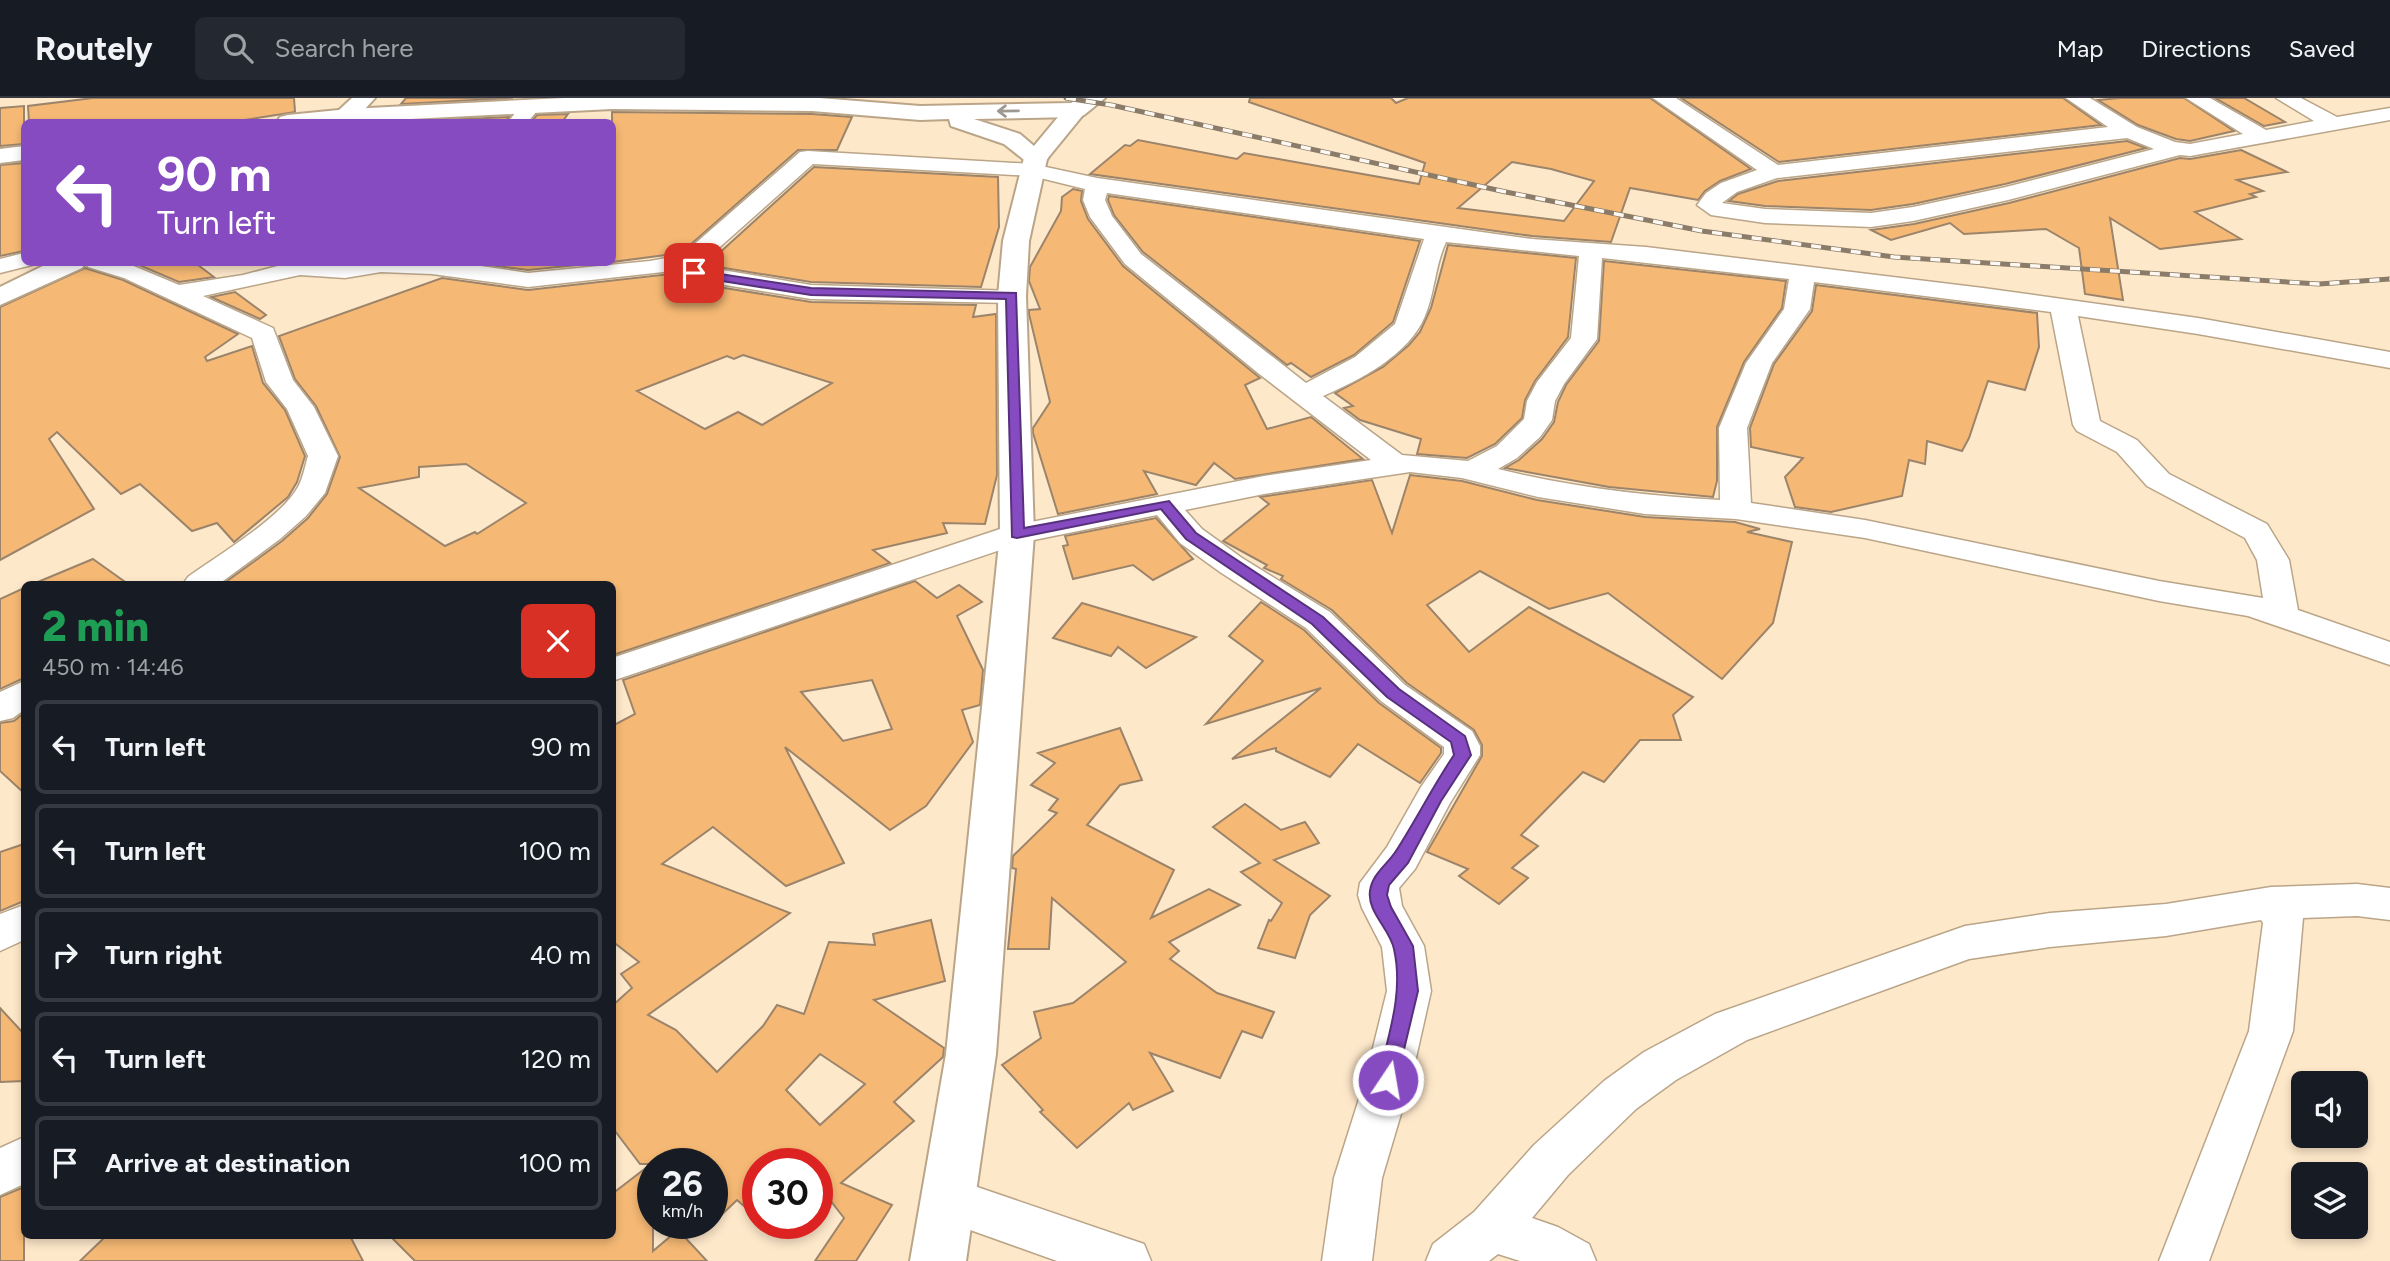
<!DOCTYPE html>
<html lang="en">
<head>
<meta charset="utf-8">
<style>
	body { margin:0; font-family:Figtree,sans-serif; background:#242831; color:#f1f3f6; height:100vh; display:flex; flex-direction:column; font-size:26px; white-space:nowrap }
	* { box-sizing:border-box; margin:0 }
	p { font-size:23px; color:#9ea1a6 }
	.icon { flex:none; width:38px; height:38px; fill:none; stroke:currentColor; stroke-width:2; stroke-linecap:round; stroke-linejoin:round }
	.map { position:relative; flex:1; overflow:hidden }
	.drawer { position:absolute; left:21px; top:483px; width:595px; height:658px; display:flex; flex-direction:column; background:#171b24; border-radius:10px; box-shadow:0 4px 10px #0003 }
	.drawer>* { flex:none }
	.top-card { position:absolute; left:21px; top:21px; width:595px; height:147px; border-radius:10px; box-shadow:0 4px 10px #0003; background:#874bc1; color:#fff; overflow:hidden }
	.buttons { position:absolute; left:2291px; top:973px; display:grid; gap:14px }
	.buttons a { display:grid; place-items:center; width:77px; height:77px; border-radius:10px; background:#171b24; box-shadow:0 4px 10px #0003; font-size:35px }
	.speed { position:absolute; left:637px; top:1050px; display:flex; gap:14px; font-size:35px; font-weight:700; text-align:center }
	.speed>* { display:grid; place-content:center; width:91px; height:91px; border-radius:50%; background:#171b24; box-shadow:0 4px 10px #0003; line-height:1 }
	.speed small { font-size:18px; font-weight:400 }
	.speed .limit { border:10px solid #d22; background:#fff; color:#111 }
	.pin { position:absolute; display:grid; place-items:center; width:60px; height:60px; color:#fff; margin:-30px; border-radius:14px; box-shadow:0 4px 10px #0006 }
	.me { position:absolute; width:77px; margin:-38px; rotate:12deg; stroke-linejoin:round; filter:drop-shadow(0 0 5px #0008) }
	.turn { display:flex; align-items:center; gap:24px; height:147px; padding:0 21px; font-size:32px }
	.turn .icon { width:91px; height:91px; stroke-width:2.5 }
	.turn b { display:block; font-size:49px; line-height:60px }
	.round { display:grid; place-items:center; flex:none; width:74px; height:74px; border-radius:10px; background:#242831 }
	.headline { display:flex; align-items:center; justify-content:space-between; height:119px; padding:0 21px }
	h1 { font-size:42px; font-weight:800; line-height:52px; color:#1e9e55 }
	ul { padding:0; list-style:none }
	li { display:flex; align-items:center; gap:21px; height:94px; margin:0 14px 10px; padding:0 7px; border:4px solid #363941; border-radius:10px }
	li div { flex:1 }
	li b { display:block; font-size:26px }
	li em { font-style:normal }
	header { display:flex; align-items:center; gap:42px; box-sizing:border-box; height:98px; padding:0 35px; background:#171b24; border-bottom:2px solid #363941 }
	header strong { font-size:33px }
	nav { display:flex; gap:38px; margin-inline-start:auto; font-size:24px }
	.search { width:490px; height:63px; background:#242831; display:flex; align-items:center; gap:18px; box-sizing:border-box; padding:0 24px; border-radius:10px; color:#9ea1a6; font-size:26px }
	.map>svg:first-child { display:block }
	.building { fill:#f6b975; stroke:#9c846b; stroke-width:2; fill-rule:evenodd }
	.lines { fill:none; stroke-linecap:round; stroke-linejoin:round }
	.street-casing { stroke:#baa588; stroke-width:3 }
	.secondary-casing { stroke:#baa588; stroke-width:4 }
	.primary-casing { stroke:#baa588; stroke-width:4 }
	.street { fill:#fff; fill-rule:evenodd }
	.secondary { fill:#fff; fill-rule:evenodd }
	.primary { fill:#fff; fill-rule:evenodd }
	.rail-casing { stroke:#8a7c68; stroke-width:5 }
	.rail { stroke:#fdf8f2; stroke-width:3.5; stroke-dasharray:10; stroke-linecap:butt }
	.oneway { stroke:#9d9892 }
	.route { fill:#874bc1; stroke:#58317d; stroke-width:2 }
</style>
</head>
<body>
<header>
<strong>Routely</strong>
<div class="search"><svg class="icon" aria-label="search" viewBox="0 0 24 24"><circle cx="10" cy="10" r="6"/><path d="M15 15l6 6"/></svg>Search here</div>
<nav><a>Map</a><a>Directions</a><a>Saved</a></nav>
</header>
<div class="map">
<svg width="2390" height="1163" viewBox="0 0 2390 1163">
	<rect width="100%" height="100%" fill="#fee8ca"/>
	<g class="building">
		<polygon points="93,0 294,0 295,14 232,24 29,24 28,8"/>
		<polygon points="406,0 513,0 401,6"/>
		<path d="M1250,0H1391L1396,5L1408,0H1650L1751,71L1720,83L1705,93L1698,102L1630,90L1611,144L1532,138L1090,76L1125,47L1130,48L1138,42L1237,61L1244,55L1419,86L1425,65L1249,4ZM1512,64L1551,71L1594,83L1564,123L1458,110Z"/>
		<polygon points="1681,0 2063,0 2101,27 1779,64"/>
		<polygon points="2120,0 2184,0 2234,33 2190,43 2176,41 2138,27 2098,2"/>
		<polygon points="2215,0 2244,0 2285,24 2264,28"/>
		<polygon points="24,8 24,46 0,48 0,10"/>
		<polygon points="612,14 812,16 852,19 837,52 798,52 681,155 612,164"/>
		<polygon points="568,16 562,24 531,24 537,17"/>
		<polygon points="509,19 506,24 395,24"/>
		<polygon points="2127,43 2146,50 2005,86 1913,106 1871,112 1765,108 1729,103 1738,96 1778,83"/>
		<polygon points="2241,52 2287,74 2237,82 2263,93 2250,96 2256,99 2195,114 2241,141 2160,151 2110,120 2123,202 2085,196 2079,150 2046,131 1964,136 1950,125 1891,142 1871,132 1914,126 2009,105 2180,60 2190,61"/>
		<polygon points="24,65 24,153 0,158 0,67"/>
		<polygon points="814,69 998,79 999,129 981,189 811,184 706,167"/>
		<polygon points="1073,91 1082,93 1081,103 1088,121 1123,168 1260,280 1245,287 1267,331 1311,319 1363,361 1235,381 1214,365 1196,387 1144,373 1157,396 1058,416 1033,335 1033,330 1050,304 1029,216 1029,212 1040,211 1029,183 1030,169 1061,113 1062,99"/>
		<polygon points="1109,98 1420,143 1393,224 1354,257 1311,279 1291,265 1287,267 1143,154 1114,117 1108,102"/>
		<polygon points="1448,147 1576,160 1568,239 1535,283 1525,302 1522,320 1495,346 1467,360 1417,356 1421,341 1360,322 1344,310 1353,308 1335,295 1383,269 1409,247 1420,234 1431,210"/>
		<polygon points="1604,163 1786,183 1782,210 1744,264 1717,329 1717,383 1713,399 1609,389 1505,370 1519,362 1542,341 1554,324 1558,304 1566,287 1599,243"/>
		<polygon points="132,164 194,164 214,179 179,184"/>
		<polygon points="485,164 608,164 528,172 482,166"/>
		<polygon points="85,170 123,182 238,236 205,259 207,263 252,248 263,285 285,312 305,358 297,384 288,399 234,444 217,425 192,433 140,386 121,396 57,334 49,341 94,411 0,462 0,209"/>
		<path d="M679,175L684,183L694,185L811,204L976,207L973,219L996,216L997,377L985,426L943,425L947,435L873,452L890,465L613,557L612,486H223L282,443L308,420L327,396L340,359L316,308L295,281L279,238L442,180L528,192ZM743,257L832,285L762,327L738,314L705,331L637,293L727,258L734,261ZM466,366L526,405L477,436L475,434L445,448L359,390L419,379V369Z"/>
		<polygon points="1816,187 2037,215 2039,249 2025,292 1988,283 1969,340 1962,353 1927,343 1925,366 1909,362 1902,398 1831,414 1795,409 1785,379 1803,360 1751,349 1750,330 1774,266 1812,213"/>
		<polygon points="235,194 266,217 260,221 211,199"/>
		<polygon points="1410,377 1462,383 1537,402 1645,419 1735,424 1760,431 1747,434 1792,444 1773,525 1722,581 1608,495 1549,511 1480,473 1427,507 1469,554 1529,509 1693,599 1673,617 1681,642 1640,642 1604,684 1583,674 1521,737 1538,748 1512,770 1528,780 1499,806 1459,778 1468,771 1427,754 1482,658 1482,647 1474,632 1407,585 1332,512 1281,481 1283,478 1264,470 1267,467 1223,443 1269,406 1260,399 1372,382 1392,435"/>
		<polygon points="1156,420 1193,461 1153,482 1133,467 1073,481 1063,448 1068,447 1065,438"/>
		<polygon points="93,461 128,486 33,486"/>
		<path d="M915,483L937,500L959,487L982,504L957,518L983,572L980,607L962,612L973,644L926,708L890,732L785,649L844,765L786,788L713,729L662,766L790,815L648,917L676,932L717,974L763,928L777,907L804,916L829,844L875,847L873,836L931,822L945,883L874,902L944,950L943,959L894,1004L914,1023L841,1085L892,1107L856,1163H815L844,1120L826,1097L817,1105V1066H758V1120L737,1102L712,1126V1066H653V1153L678,1132L707,1163H415L390,1138H612V1096L651,1066H640L612,1029V908L632,890L621,876L639,864L612,843V628L635,616L623,582ZM872,582L892,631L843,643L801,594ZM820,956L865,986L820,1027L786,992Z"/>
		<polygon points="24,490 24,580 0,591 0,501"/>
		<polygon points="1261,504 1304,532 1379,605 1441,650 1441,655 1420,685 1358,646 1330,679 1276,653 1276,650 1232,661 1321,590 1206,626 1263,563 1229,538"/>
		<polygon points="1082,505 1196,539 1146,570 1118,549 1111,558 1053,540"/>
		<polygon points="24,615 24,695 0,673 0,625 14,623"/>
		<polygon points="1120,630 1142,682 1120,687 1087,727 1174,772 1151,820 1209,791 1240,807 1169,844 1179,853 1170,861 1217,895 1274,914 1262,940 1242,933 1220,980 1150,955 1173,993 1133,1012 1129,1005 1077,1050 1040,1014 1043,1012 1002,967 1041,940 1034,914 1073,905 1126,864 1052,800 1049,851 1008,851 1016,771 1012,770 1013,758 1057,715 1049,712 1058,701 1031,687 1055,665 1038,655"/>
		<polygon points="1245,706 1281,732 1305,724 1319,745 1274,762 1330,798 1310,817 1295,860 1258,850 1269,822 1271,823 1282,805 1241,774 1260,765 1213,729"/>
		<polygon points="24,746 24,803 0,813 0,754"/>
		<polygon points="0,910 24,936 24,983 0,984"/>
		<polygon points="24,1089 24,1163 0,1163 0,1099"/>
		<polygon points="106,1138 350,1138 363,1163 80,1163"/>
	</g>
	<g class="lines">
		<defs>
			<g id="street">
				<path d="M1653,0H1676L1778,67L2108,29L2066,0H2090L2137,29L2175,44L2190,46L2243,36L2186,0H2210L2266,32L2314,23L2276,0H2301L2337,19L2390,10V22L2190,58L2180,57L2008,102L1913,123L1871,129L1765,125L1711,117L1697,107L1706,95L1721,85L1757,72ZM2127,40L2154,51L2006,89L1913,109L1871,115L1765,111L1722,105L1737,94L1777,80Z"/>
				<polygon points="530,3 537,5 540,9 528,24 508,24 523,5"/>
				<path d="M808,53L1032,66L1097,80L1532,141L1646,149L1983,190L2198,220L2390,254V270L2198,236L2078,218L2100,323L2137,342L2169,376L2267,426L2289,462L2298,512L2390,544V567L2248,518L2159,503L1865,440L1736,421L1645,416L1538,399L1462,380L1410,374L1264,396L1185,412L1202,431L1242,460L1330,514L1405,587L1472,633L1480,648V657L1450,705L1415,771L1399,790L1402,808L1424,848L1431,893L1411,982L1382,1080L1372,1163H1322L1334,1080L1365,982L1387,893L1382,849L1362,810L1358,797L1360,785L1387,749L1421,689L1444,656V649L1381,603L1306,530L1220,474L1180,445L1157,417L1024,444L612,583V560L1006,429L1264,378L1371,362L1258,275L1125,166L1090,119L1083,102L1085,91L1032,78L813,66L703,164L704,169L811,187L1021,193L1024,198L1021,203L1012,205L811,201L694,182L685,180L681,172L528,189L432,176L381,174L345,180L300,177L203,198L273,230L293,282L314,309L338,358L325,395L306,418L280,441L219,486H183L188,479C217,458 281,420 298,389C303,380 305,368 308,358L287,311L266,284L252,240L124,180L88,169L85,164H124L179,187L243,177L293,164H453L528,175L650,163L682,157L800,54ZM1107,95L1424,141L1395,226L1355,259L1306,285L1141,156L1112,118L1105,102ZM1446,144L1579,158L1571,240L1537,284L1527,303L1524,321L1497,348L1468,363L1402,357L1323,298C1360,282 1409,257 1425,218C1435,194 1435,167 1446,144ZM1602,160L1789,181L1784,211L1746,265L1719,330L1720,402C1645,398 1571,389 1498,371L1517,360L1540,339L1552,322L1555,303L1564,286L1597,241ZM1814,184L2051,214L2073,327L2077,333L2117,354L2147,388L2245,440L2257,462L2263,500L2159,483L1865,422L1751,405L1747,330L1772,265L1810,211Z"/>
				<polygon points="24,155 24,164 34,164 32,167 0,175 0,161"/>
				<polygon points="24,583 24,612 13,620 0,623 0,594"/>
				<polygon points="2357,786 2390,790 2390,822 2357,818 2303,820 2293,933 2209,1163 2159,1163 2249,933 2263,825 2261,822 2166,838 2050,849 1969,861 1747,942 1676,982 1636,1011 1568,1077 1532,1120 1558,1129 1589,1146 1596,1163 1520,1163 1498,1156 1489,1163 1426,1163 1433,1146 1474,1114 1534,1047 1604,983 1644,954 1715,916 1965,828 2050,815 2166,806 2271,789"/>
				<polygon points="24,807 24,842 0,853 0,816"/>
				<polygon points="24,1039 24,1086 0,1097 0,1050"/>
				<polygon points="948,1079 1144,1146 1151,1163 1057,1163 931,1118 924,1102 931,1086"/>
			</g>
			<g id="secondary">
				<polygon points="352,0 375,0 353,24 326,24"/>
				<polygon points="1076,5 1084,7 1087,12 1047,61 1029,143 1026,198 1034,436 996,956 966,1163 910,1163 946,956 1000,436 998,198 1003,143 1024,60 1068,7"/>
				<polygon points="51,164 86,164 82,170 0,207 0,189"/>
			</g>
			<g id="primary">
				<polygon points="564,0 819,0 920,8 1071,5 1079,0 1105,0 1084,17 1076,19 974,21 1020,36 1048,60 1044,65 1028,65 1004,46 951,28 949,21 920,22 812,13 612,11 352,24 277,24 280,19 288,17 349,11"/>
				<polygon points="24,48 24,62 0,65 0,51"/>
			</g>
		</defs>
		<use href="#street" class="street-casing"/>
		<use href="#secondary" class="secondary-casing"/>
		<use href="#primary" class="primary-casing"/>
		<use href="#street" class="street"/>
		<use href="#secondary" class="secondary"/>
		<use href="#primary" class="primary"/>
		<defs>
			<polyline id="rail" points="1066,0 1111,7 1506,94 1702,133 1894,159 2319,186 2390,181"/>
		</defs>
		<use href="#rail" class="rail-casing"/>
		<use href="#rail" class="rail"/>
	</g>
	<defs><path id="oneway-shaft" d="M-6 0H5M1.5-3L5.5 0L1.5 3" fill="none" stroke-width="1.6" stroke-linecap="round" stroke-linejoin="round" transform="scale(1.75)"/></defs>
	<use class="oneway" href="#oneway-shaft" transform="translate(1008 13) rotate(179)"/>
	<path class="route" d="M694,172L811,190L1016,195L1024,430L1169,403L1196,435L1323,519L1399,591L1465,638L1471,657L1441,703L1408,765L1389,787L1387,797L1391,809L1413,848L1418,893L1395,989L1388,991L1381,989L1378,982C1388,938 1404,896 1394,851C1390,831 1367,814 1370,793C1372,776 1387,767 1396,753C1416,722 1433,688 1454,657L1451,644L1387,599L1312,526L1186,441L1161,411L1017,440L1012,439L1006,201L811,197L690,178V173Z"/>
</svg>
<div class="buttons">
<a><svg class="icon" aria-label="sound" viewBox="0 0 24 24"><path d="M4 9h4l5-4v14l-5-4H4zM17 9q2 3 0 6"/></svg></a>
<a><svg class="icon" aria-label="layers" viewBox="0 0 24 24"><path d="M12 4l9 5-9 5-9-5zM3 14l9 5 9-5"/></svg></a>
</div>
<div class="speed"><div>26<small>km/h</small></div><div class="limit">30</div></div>
<div class="pin" style="left:694px;top:175px;background:#d93025"><svg class="icon" aria-label="arrive" viewBox="0 0 24 24"><path d="M6 21V4h12l-3 4 3 4H6"/></svg></div>
<svg class="me" style="left:1388px;top:982px" viewBox="-20 -20 40 40"><circle r="17" fill="#874bc1" stroke="#fff" stroke-width="3"/><path d="M0-11L8 9 0 5-8 9z" fill="#fff"/></svg>
<div class="top-card">
<div class="turn"><svg class="icon" aria-label="left" viewBox="0 0 24 24"><path d="M17 20v-9H6M10 6l-5 5 5 5"/></svg><div><b>90 m</b>Turn left</div></div>
</div>
<section class="drawer">
<div class="headline"><div><h1>2 min</h1><p>450 m · 14:46</p></div><a class="round" style="background:#d93025;color:#fff"><svg class="icon" aria-label="close" viewBox="0 0 24 24"><path d="M6 6l12 12M18 6L6 18"/></svg></a></div>
<ul>
<li><svg class="icon" aria-label="left" viewBox="0 0 24 24"><path d="M17 20v-9H6M10 6l-5 5 5 5"/></svg><div><b>Turn left</b></div><em>90 m</em></li>
<li><svg class="icon" aria-label="left" viewBox="0 0 24 24"><path d="M17 20v-9H6M10 6l-5 5 5 5"/></svg><div><b>Turn left</b></div><em>100 m</em></li>
<li><svg class="icon" aria-label="right" viewBox="0 0 24 24"><path d="M7 20v-9h11M14 6l5 5-5 5"/></svg><div><b>Turn right</b></div><em>40 m</em></li>
<li><svg class="icon" aria-label="left" viewBox="0 0 24 24"><path d="M17 20v-9H6M10 6l-5 5 5 5"/></svg><div><b>Turn left</b></div><em>120 m</em></li>
<li><svg class="icon" aria-label="arrive" viewBox="0 0 24 24"><path d="M6 21V4h12l-3 4 3 4H6"/></svg><div><b>Arrive at destination</b></div><em>100 m</em></li>
</ul>
</section>
</div>
</body>
</html>
